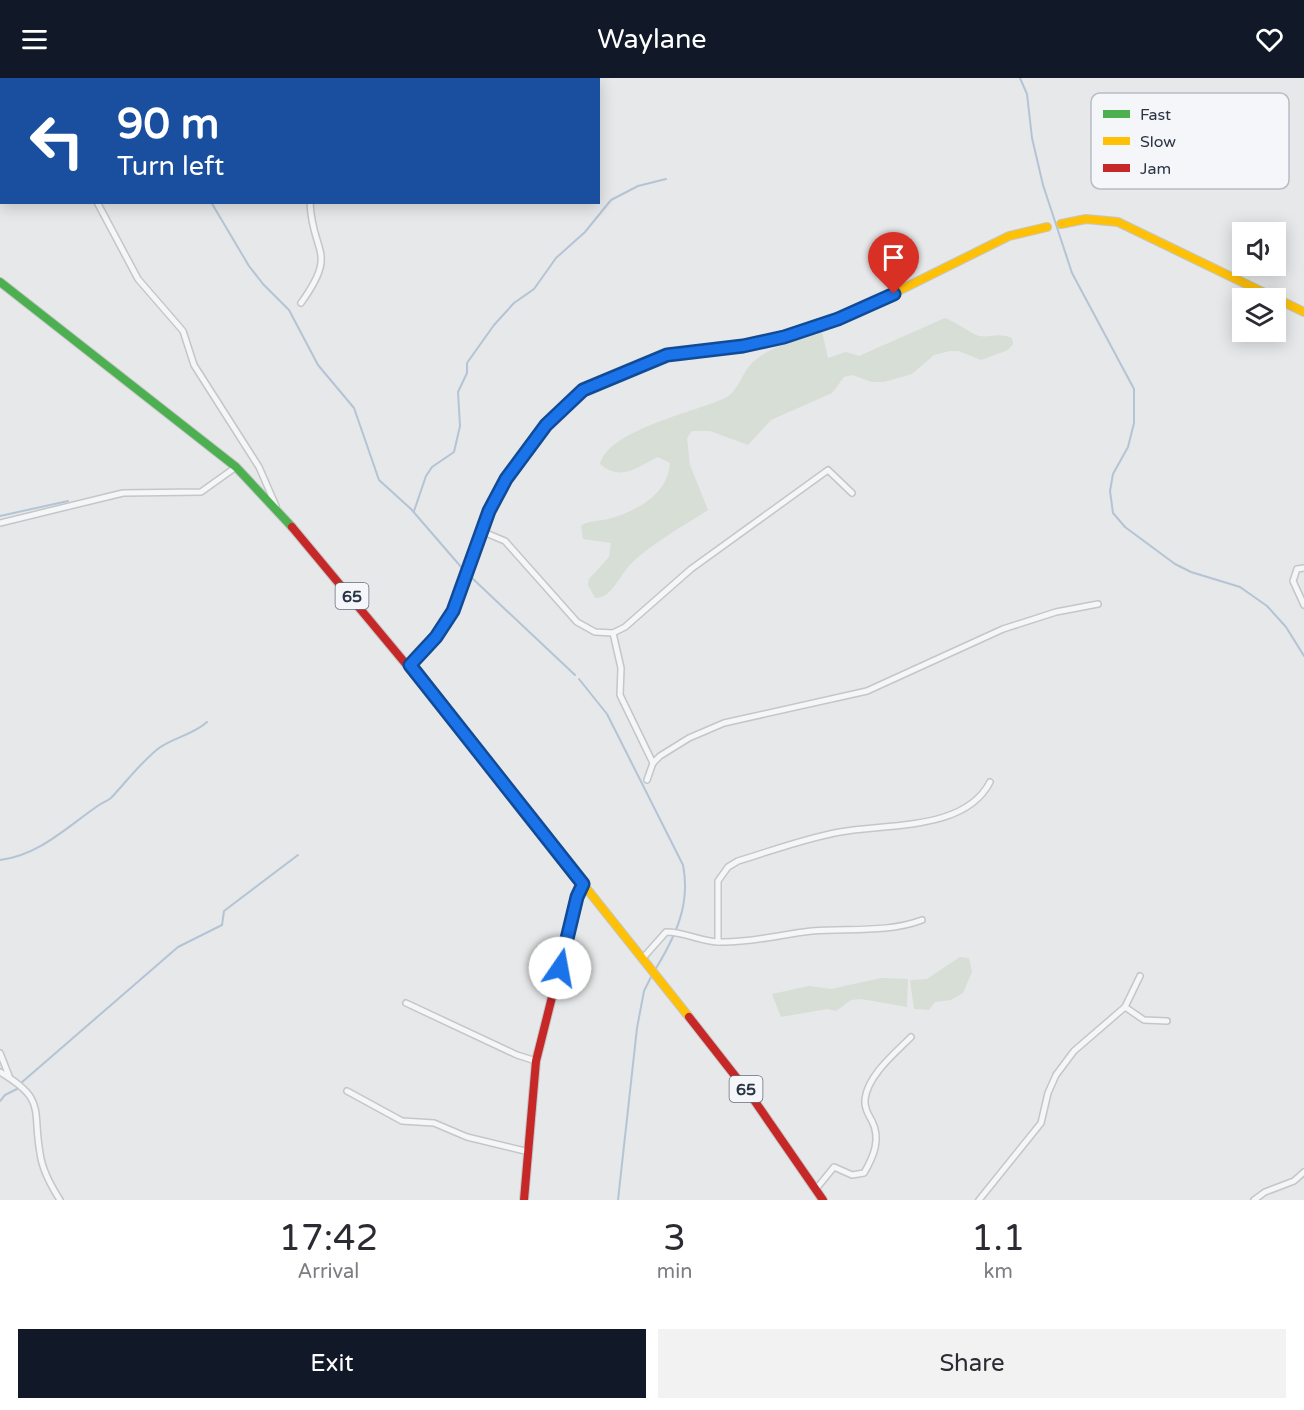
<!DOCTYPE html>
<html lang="en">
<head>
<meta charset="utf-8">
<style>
	body { margin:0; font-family:"Varela Round",sans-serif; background:#f2f2f3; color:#2b2b33; height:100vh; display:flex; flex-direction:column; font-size:22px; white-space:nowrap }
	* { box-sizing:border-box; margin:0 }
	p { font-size:20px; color:#7c7c81 }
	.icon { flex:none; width:33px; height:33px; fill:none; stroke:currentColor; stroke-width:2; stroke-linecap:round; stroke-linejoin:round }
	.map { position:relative; height:1122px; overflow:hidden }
	.panel { display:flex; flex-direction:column; background:#fff; flex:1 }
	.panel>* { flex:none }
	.top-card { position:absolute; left:0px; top:0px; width:600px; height:126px; box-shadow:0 3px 15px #0003; background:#1a4fa0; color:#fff; overflow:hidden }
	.controls { position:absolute; left:1232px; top:144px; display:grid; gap:12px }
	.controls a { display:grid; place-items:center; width:54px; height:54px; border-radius:0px; background:#fff; box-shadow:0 3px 15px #0003; font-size:30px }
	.pin { position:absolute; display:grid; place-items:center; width:51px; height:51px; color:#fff; margin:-62px -26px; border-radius:50% 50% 50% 0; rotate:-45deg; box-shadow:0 0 6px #0007 }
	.pin .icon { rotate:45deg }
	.me { position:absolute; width:66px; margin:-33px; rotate:12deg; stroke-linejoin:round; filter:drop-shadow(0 0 4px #0008) }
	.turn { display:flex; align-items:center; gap:21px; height:126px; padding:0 18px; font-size:27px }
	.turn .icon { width:78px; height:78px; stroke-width:2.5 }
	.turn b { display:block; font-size:42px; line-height:51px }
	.eta { display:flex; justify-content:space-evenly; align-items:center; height:102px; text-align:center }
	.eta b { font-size:36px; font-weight:600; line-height:42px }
	.button { display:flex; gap:12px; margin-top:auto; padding:12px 18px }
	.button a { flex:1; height:69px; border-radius:0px; background:#111827; color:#fff; font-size:24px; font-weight:600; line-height:69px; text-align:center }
	.button a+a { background:#f2f2f3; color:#2b2b33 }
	header { display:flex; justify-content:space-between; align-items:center; height:78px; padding:0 18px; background:#111827; color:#fff; font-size:27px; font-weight:600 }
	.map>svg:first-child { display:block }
	.green { fill:#d6ded6 }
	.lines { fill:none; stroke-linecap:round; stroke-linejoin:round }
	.stream { stroke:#b4c4d5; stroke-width:2 }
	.street-casing { stroke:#c4c6c8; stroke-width:8 }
	.fast-casing { stroke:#c4c6c8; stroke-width:10 }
	.slow-casing { stroke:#c4c6c8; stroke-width:10 }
	.jam-casing { stroke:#c4c6c8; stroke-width:10 }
	.street { stroke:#f5f6f7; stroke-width:5 }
	.fast { stroke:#4caf50; stroke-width:8 }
	.slow { stroke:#ffc107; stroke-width:8 }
	.jam { stroke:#c62828; stroke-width:8 }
	.route-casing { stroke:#114b97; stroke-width:15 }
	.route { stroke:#1a73e8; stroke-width:10 }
	.labels { text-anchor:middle; stroke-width:4.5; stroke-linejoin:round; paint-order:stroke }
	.shield { fill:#f4f6f9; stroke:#676e7b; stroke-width:1.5 }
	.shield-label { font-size:16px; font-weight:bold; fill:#2b3445 }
	.key { fill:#f4f6f9; stroke:#b8bcc3; stroke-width:1.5 }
	.key-label { font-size:16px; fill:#2b3445 }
</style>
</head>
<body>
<header><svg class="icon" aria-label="menu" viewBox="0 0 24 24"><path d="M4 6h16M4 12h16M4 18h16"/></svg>Waylane<svg class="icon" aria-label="heart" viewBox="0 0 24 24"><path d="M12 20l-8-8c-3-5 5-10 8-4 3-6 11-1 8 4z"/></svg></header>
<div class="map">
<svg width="1304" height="1122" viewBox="0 0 1304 1122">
	<rect width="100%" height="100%" fill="#e6e8ea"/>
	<g class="green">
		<path d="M945,240C954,243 974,257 979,258C991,260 998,254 1012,260L1013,266L1008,272L981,282L959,273H950L934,277L912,296L884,304H872L852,297L844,299L832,315L771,342L748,367L710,353H692L687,360L690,387L708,432C685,447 640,472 625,493C617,503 610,520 595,520L588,507L589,501L609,479L611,465L583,461L581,448C587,443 599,443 608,441C635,434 668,417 670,385L658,379C637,389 621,404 600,386C609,351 697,334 727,319C737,313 743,295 751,286C768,268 799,262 822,254L828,280L846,274L859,278Z"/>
		<polygon points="960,879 969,880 972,894 963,915 951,922 935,924 929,932 914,931 910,902 927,901"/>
		<polygon points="881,900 908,901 907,929 861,921 851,922 836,933 827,931 781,939 772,916 809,908 831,911"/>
	</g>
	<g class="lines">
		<g class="stream">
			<polyline points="1020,0 1027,16 1032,60 1043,107 1072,195 1134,311 1134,345 1128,369 1113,396 1110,413 1113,435 1125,449 1175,486 1191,494 1240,509 1267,528 1286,549 1304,578"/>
			<polyline points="141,2 143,0"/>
			<polyline points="211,124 249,188 263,206 289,232 318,287 354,330 379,402 411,431 462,490"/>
			<polyline points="414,433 426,398 432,389 454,374 460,348 458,314 467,295 467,285 494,247 514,225 534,211 556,180 585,154 611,122 638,108 666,101"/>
			<polyline points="0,438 68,423"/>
			<polyline points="472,500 575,597"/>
			<path d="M579,601L607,636L683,787C691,827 675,859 655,892"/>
			<path d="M0,782C40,777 68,748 99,727C104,724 107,723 111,720C127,703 140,685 159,670C174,659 193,657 207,644"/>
			<polyline points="21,1005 178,869 222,847 224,833 298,777"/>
			<polyline points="0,1023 5,1017 17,1011"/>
			<polyline points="618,1122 637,950 644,913 652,897"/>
		</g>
		<defs>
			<g id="street">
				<polyline points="52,0 53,2"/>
				<polyline points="351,0 351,2"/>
				<polyline points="97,124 138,201 183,253 194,287 259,389 276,428"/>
				<path d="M301,225C339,172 312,177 310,124"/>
				<polyline points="0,445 123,415 201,414 236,389"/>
				<polyline points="481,453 505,463 577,544 595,554 613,555 625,549 691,491 828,392 852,415"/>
				<polyline points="1304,490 1297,491 1293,503 1304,527"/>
				<polyline points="613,555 621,590 620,617 653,685"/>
				<polyline points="647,702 653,685 660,678 689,660 724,645 867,613 1003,551 1056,534 1098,526"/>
				<path d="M718,864V803L728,789L738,783C771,773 806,760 840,754C888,745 965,753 990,704"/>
				<path d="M642,881L666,854C686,854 701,864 720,864C751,865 782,856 812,853C849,850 888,855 922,842"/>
				<polyline points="406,925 517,977 536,983"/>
				<polyline points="1125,929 1144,942 1167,943"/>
				<polyline points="0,975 9,998"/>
				<path d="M0,994C47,1022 32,1031 40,1075C42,1092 51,1108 60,1122"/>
				<polyline points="347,1013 402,1043 434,1045 467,1059 529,1074"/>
				<path d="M816,1111L834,1089L852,1097L864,1095C874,1078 881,1061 872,1043C868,1036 864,1029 865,1021C868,997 895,975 911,959"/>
				<polyline points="979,1122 1041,1045 1048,1015 1056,997 1074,973 1125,929 1140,898"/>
				<polyline points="1254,1122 1265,1114 1294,1103 1304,1094"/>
			</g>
			<polyline id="fast" points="0,204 236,389 292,449"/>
			<g id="slow">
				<polyline points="1061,146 1086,141 1118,144 1304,234"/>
				<polyline points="862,231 1009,158 1047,149"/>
				<polyline points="409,587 437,559 453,533 489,433 506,401 549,345"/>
				<polyline points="450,639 689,939"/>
			</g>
			<g id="jam">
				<polyline points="549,345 583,312 667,277 756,266 862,231"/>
				<polyline points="292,449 450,639"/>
				<polyline points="689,939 754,1022 823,1122"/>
				<polyline points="524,1122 536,983 577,819 583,806"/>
			</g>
		</defs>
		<use href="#street" class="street-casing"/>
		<use href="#fast" class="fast-casing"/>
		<use href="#slow" class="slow-casing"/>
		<use href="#jam" class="jam-casing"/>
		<use href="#street" class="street"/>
		<use href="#fast" class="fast"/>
		<use href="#slow" class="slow"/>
		<use href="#jam" class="jam"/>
	</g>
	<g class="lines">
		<defs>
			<polyline id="route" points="560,890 577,819 583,806 410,587 436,559 453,533 489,433 506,401 546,347 583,312 667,277 743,268 784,259 838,241 894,216"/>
		</defs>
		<use href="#route" class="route-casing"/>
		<use href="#route" class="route"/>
	</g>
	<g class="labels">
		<g class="shield">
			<rect x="335.5" y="505" width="33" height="26" rx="4.5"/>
			<rect x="729.5" y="998" width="33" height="26" rx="4.5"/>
		</g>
		<g class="shield-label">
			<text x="352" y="524">65</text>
			<text x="746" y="1017">65</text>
		</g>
	</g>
	<rect x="1091" y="15" width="198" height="96" rx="9" class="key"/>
	<rect x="1103" y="32" width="27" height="8" fill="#4caf50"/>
	<rect x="1103" y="59" width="27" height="8" fill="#ffc107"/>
	<rect x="1103" y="86" width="27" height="8" fill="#c62828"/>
	<g class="key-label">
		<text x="1140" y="42">Fast</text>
		<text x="1140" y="69">Slow</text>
		<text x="1140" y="96">Jam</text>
	</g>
</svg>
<div class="controls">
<a><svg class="icon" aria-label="sound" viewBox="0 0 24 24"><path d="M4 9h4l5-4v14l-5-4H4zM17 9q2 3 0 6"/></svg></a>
<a><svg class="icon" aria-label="layers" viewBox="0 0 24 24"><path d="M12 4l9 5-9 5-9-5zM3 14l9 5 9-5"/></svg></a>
</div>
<div class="pin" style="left:894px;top:216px;background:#d93025"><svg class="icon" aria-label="arrive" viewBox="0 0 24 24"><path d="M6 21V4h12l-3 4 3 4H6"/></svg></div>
<svg class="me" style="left:560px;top:890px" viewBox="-20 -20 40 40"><circle r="19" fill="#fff"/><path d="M0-13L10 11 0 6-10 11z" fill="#1a73e8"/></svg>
<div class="top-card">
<div class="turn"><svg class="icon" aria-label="left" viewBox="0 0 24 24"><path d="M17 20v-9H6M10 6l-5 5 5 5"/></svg><div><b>90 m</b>Turn left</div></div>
</div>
</div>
<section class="panel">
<div class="eta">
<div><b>17:42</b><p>Arrival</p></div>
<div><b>3</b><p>min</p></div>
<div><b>1.1</b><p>km</p></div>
</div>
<div class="button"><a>Exit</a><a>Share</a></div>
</section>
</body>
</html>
